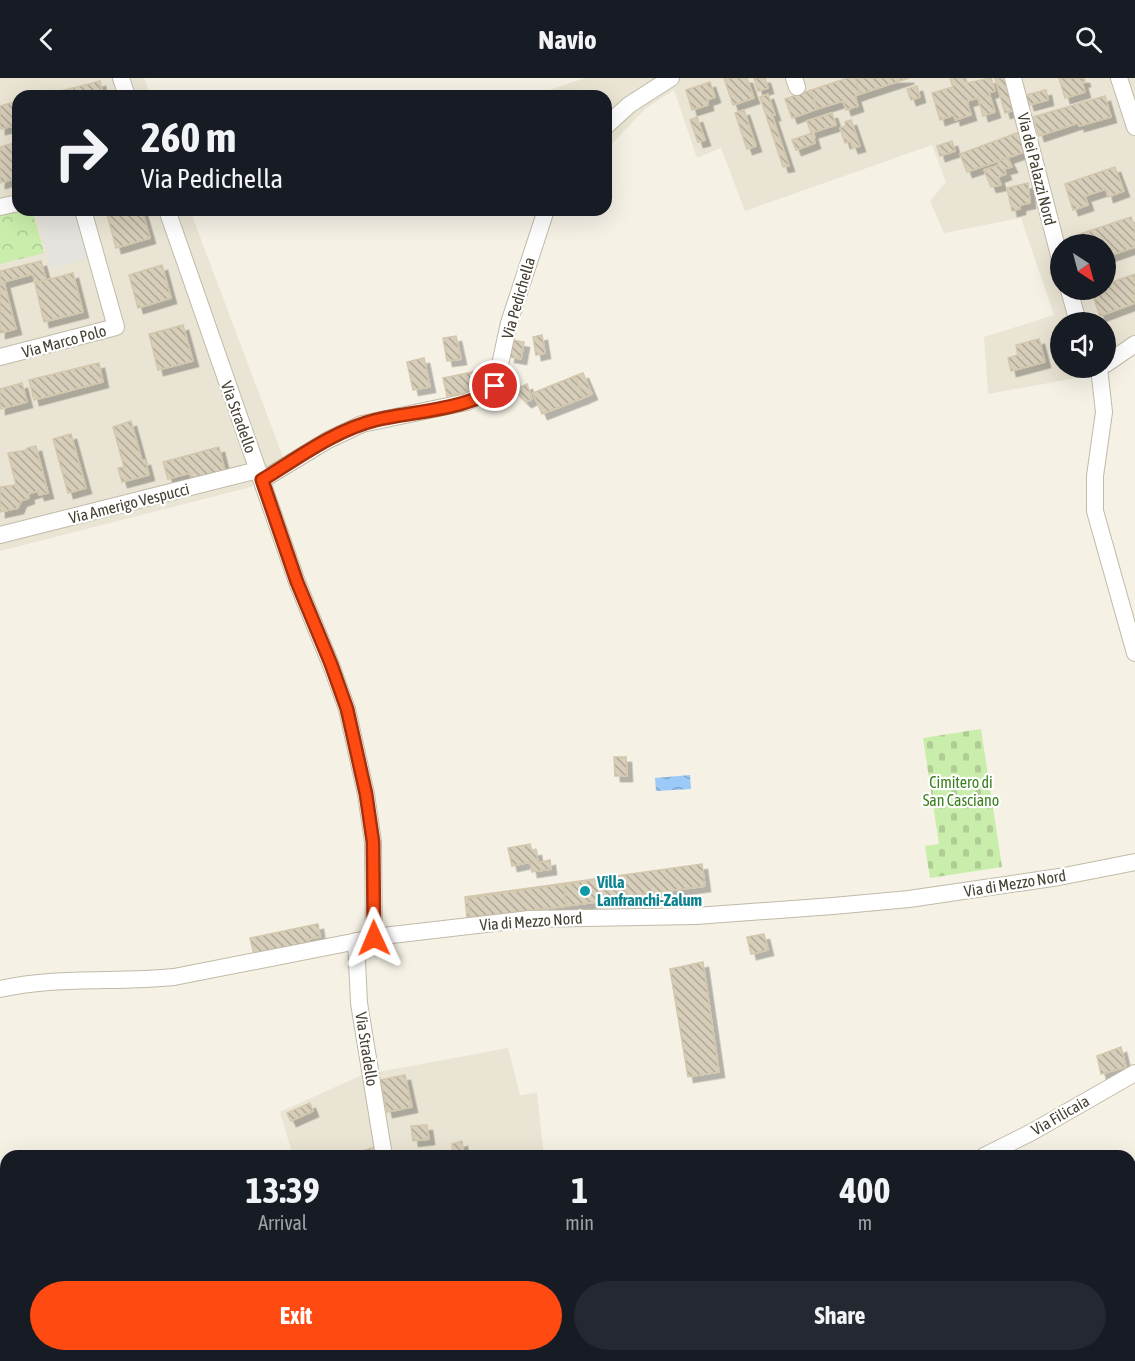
<!DOCTYPE html>
<html lang="en">
<head>
<meta charset="utf-8">
<style>
	body { margin:0; font-family:"Asap Condensed",sans-serif; background:#242831; color:#f1f3f6; height:100vh; display:flex; flex-direction:column; font-size:22px; white-space:nowrap }
	* { box-sizing:border-box; margin:0 }
	p { font-size:20px; color:#9ea1a6 }
	.icon { flex:none; width:33px; height:33px; fill:none; stroke:currentColor; stroke-width:2; stroke-linecap:round; stroke-linejoin:round }
	.map { position:relative; flex:1; overflow:hidden }
	.sheet { position:absolute; left:0px; top:1072px; width:1136px; height:212px; display:flex; flex-direction:column; background:#171b24; border-radius:18px 18px 0 0; box-shadow:0 6px 24px #0002 }
	.sheet>* { flex:none }
	.hud { position:absolute; left:12px; top:12px; width:600px; height:126px; border-radius:18px; box-shadow:0 6px 24px #0002; background:#171b24; color:#f1f3f6; overflow:hidden }
	.needle { width:39px; rotate:144deg }
	.controls { position:absolute; left:1050px; top:156px; display:grid; gap:12px }
	.controls a { display:grid; place-items:center; width:66px; height:66px; border-radius:50%; background:#171b24; box-shadow:0 6px 24px #0002; font-size:30px }
	.pin { position:absolute; display:grid; place-items:center; width:51px; height:51px; color:#fff; margin:-26px; border:3px solid #fff; border-radius:50%; box-shadow:0 2px 6px #0007 }
	.me { position:absolute; width:66px; margin:-33px; rotate:359deg; stroke-linejoin:round; filter:drop-shadow(0 0 4px #0008) }
	.turn { display:flex; align-items:center; gap:21px; height:126px; padding:0 30px; font-size:27px }
	.turn .icon { width:78px; height:78px; stroke-width:2.5 }
	.turn b { display:block; font-size:42px; line-height:51px }
	.eta { display:flex; justify-content:space-evenly; align-items:center; height:102px; text-align:center }
	.eta b { font-size:36px; font-weight:700; line-height:42px }
	.button { display:flex; gap:12px; margin-top:auto; padding:12px 30px }
	.button a { flex:1; height:69px; border-radius:36px; background:#ff4a12; color:#fff; font-size:24px; font-weight:700; line-height:69px; text-align:center }
	.button a+a { background:#242831; color:#f1f3f6 }
	header { display:flex; justify-content:space-between; align-items:center; height:78px; padding:0 30px; background:#171b24; font-size:27px; font-weight:700 }
	.map>svg:first-child { display:block }
	.residential { fill:#e9e4d3; fill-rule:evenodd }
	.cemetery { fill:url(#cemetery-stones) }
	.park { fill:url(#park-crowns) }
	.parking { fill:#e5e3de }
	.water { fill:url(#water-waves) }
	.building { fill:url(#building-back-hatch); stroke:#d3c7ac; stroke-width:1.5; filter:url(#shadow) }
	.lines { fill:none; stroke-linecap:round; stroke-linejoin:round }
	.minor-casing { stroke:#c1baa7; stroke-width:18 }
	.minor { stroke:#fff; stroke-width:16 }
	.route-casing { stroke:#a6300c; stroke-width:15 }
	.route { stroke:#ff4a12; stroke-width:10 }
	.culture-dot { fill:#0f9aa8; stroke:#fff; stroke-width:2 }
	.labels { text-anchor:middle; stroke-width:4.5; stroke-linejoin:round; paint-order:stroke }
	.street-label { font-size:16px; fill:#484234; stroke:#fff }
	.park-label { font-size:16px; fill:#3d8021; stroke:#fff }
	.culture-label { font-size:16px; font-weight:bold; fill:#0d838f; stroke:#fff; text-anchor:start }
</style>
</head>
<body>
<header><svg class="icon" aria-label="back" viewBox="0 0 24 24"><path d="M15 5l-7 7 7 7"/></svg>Navio<svg class="icon" aria-label="search" viewBox="0 0 24 24"><circle cx="10" cy="10" r="6"/><path d="M15 15l6 6"/></svg></header>
<div class="map">
<svg width="1135" height="1283" viewBox="0 0 1135 1283">
	<defs>
		<pattern id="cemetery-stones" width="16" height="16" patternUnits="userSpaceOnUse" patternTransform="scale(1.5)"><rect width="16" height="16" fill="#c9edaa"/><path d="M2 7V4a2 2 0 0 1 4 0v3zM10 15v-3a2 2 0 0 1 4 0v3z" fill="#aecc93"/></pattern>
		<pattern id="park-crowns" width="20" height="18" patternUnits="userSpaceOnUse" patternTransform="scale(1.5)"><rect width="20" height="18" fill="#c9edaa"/><path d="M2 6a3 3 0 1 1 6 0M12 15a3 3 0 1 1 6 0" fill="none" stroke="#aecc93"/></pattern>
		<pattern id="water-waves" width="16" height="10" patternUnits="userSpaceOnUse" patternTransform="scale(1.5)"><rect width="16" height="10" fill="#9bcaf8"/><path d="M0 5q4-4 8 0t8 0" fill="none" stroke="#80a6ca"/></pattern>
		<pattern id="building-back-hatch" width="6" height="6" patternUnits="userSpaceOnUse" patternTransform="scale(1.5)"><rect width="6" height="6" fill="#d7ceba"/><path d="M-1 5l2 2M0 0l6 6M5-1l2 2" fill="none" stroke="#b0a998"/></pattern>
		<filter id="shadow"><feDropShadow dx="5.5" dy="5.5" stdDeviation="0" flood-color="#0004"/></filter>
	</defs>
	<rect width="100%" height="100%" fill="#f5f1e5"/>
	<g class="residential">
		<polygon points="0,0 144,0 151,18 18,18 18,132 199,132 191,135 283,379 251,409 0,473"/>
		<path d="M585,0H1135V268L1106,284V244H1060V290H1095L1076,300L988,316L984,259L1054,237L1021,140L944,155L930,123L946,104L932,67L745,133L721,70L697,80L674,12L646,30L606,72V18H531ZM1060,166H1106V212H1060Z"/>
		<polygon points="508,970 520,1017 537,1015 544,1078 293,1078 280,1034 362,997"/>
		<polygon points="266,1278 797,1278 788,1283 240,1283"/>
	</g>
	<polygon class="cemetery" points="981,651 1002,789 930,800 925,768 939,766 923,660"/>
	<polygon class="park" points="22,132 32,132 44,175 0,186 0,138"/>
	<polygon class="parking" points="36,132 74,132 88,181 51,190"/>
	<polygon class="water" points="690,697 691,711 656,713 655,700"/>
	<g class="building">
		<polygon points="724,0 747,0 754,20 733,27"/>
		<polygon points="754,0 765,0 768,10 758,13"/>
		<polygon points="848,0 855,0 860,16 855,18 858,28 846,32 843,23 817,31 811,12"/>
		<polygon points="855,0 909,0 860,16"/>
		<polygon points="954,0 966,0 967,5 991,0 995,13 989,15 995,34 983,38 978,20 967,23 971,37 955,42 954,37 940,42 932,15 953,9 950,1"/>
		<polygon points="995,0 1008,0 1017,31 1005,35"/>
		<polygon points="1059,0 1084,0 1085,3 1082,4 1085,14 1065,20"/>
		<polygon points="100,3 103,18 40,18 89,6"/>
		<polygon points="710,4 715,19 707,22 708,27 692,32 686,12"/>
		<polygon points="917,8 920,19 911,22 907,11"/>
		<polygon points="811,12 817,31 792,40 785,21"/>
		<polygon points="1046,12 1048,22 1029,27 1026,17"/>
		<polygon points="768,16 775,37 772,37 789,88 783,89 760,19"/>
		<polygon points="1105,18 1111,39 1079,48 1078,45 1039,58 1033,39"/>
		<polygon points="18,23 18,47 0,51 0,28"/>
		<polygon points="744,32 756,68 747,71 735,35"/>
		<polygon points="832,35 836,47 811,55 807,43"/>
		<polygon points="697,39 705,62 698,64 690,42"/>
		<polygon points="851,42 860,68 853,70 850,63 845,65 840,50 846,48 845,44"/>
		<polygon points="1022,53 1027,73 967,94 960,76"/>
		<polygon points="812,55 815,65 796,72 792,62"/>
		<polygon points="952,63 955,73 940,78 937,68"/>
		<polygon points="18,64 18,100 0,105 0,69"/>
		<polygon points="1007,79 1012,89 1004,91 1006,96 998,99 1001,107 991,109 984,92 999,87 998,83"/>
		<polygon points="1115,89 1124,113 1108,119 1106,111 1085,118 1088,127 1073,132 1065,106"/>
		<polygon points="1028,105 1030,125 1020,127 1020,131 1012,133 1007,110"/>
		<polygon points="122,132 142,132 150,160 116,170 107,136"/>
		<polygon points="1131,139 1135,150 1135,169 1106,179 1106,166 1084,166 1080,156"/>
		<polygon points="41,183 46,202 35,205 33,196 4,204 6,212 0,214 0,193"/>
		<polygon points="162,187 171,220 138,230 129,197"/>
		<polygon points="73,195 83,234 44,244 35,205"/>
		<polygon points="1135,196 1135,225 1100,238 1091,212 1106,212 1106,206"/>
		<polygon points="6,212 16,251 0,255 0,214"/>
		<polygon points="183,247 193,283 158,292 149,256"/>
		<polygon points="542,257 545,275 536,277 533,259"/>
		<polygon points="456,258 461,281 447,283 443,260"/>
		<polygon points="1039,261 1045,284 1011,293 1008,280 1018,277 1016,267"/>
		<polygon points="512,262 524,264 521,281 509,279"/>
		<polygon points="424,280 430,309 413,312 407,284"/>
		<polygon points="99,285 103,304 34,322 29,302"/>
		<polygon points="477,293 477,295 482,294 485,307 480,308 481,311 447,318 443,300"/>
		<polygon points="583,295 592,316 583,320 575,298"/>
		<polygon points="575,298 583,320 542,336 533,315"/>
		<polygon points="22,305 27,324 0,331 0,311"/>
		<polygon points="527,306 532,321 526,324 514,312"/>
		<polygon points="131,343 142,383 145,382 149,397 122,404 118,390 124,389 113,349"/>
		<polygon points="71,356 86,410 68,415 53,361"/>
		<polygon points="36,368 48,415 39,417 38,413 28,416 29,420 21,423 18,430 0,434 0,409 16,407 8,375 27,372 27,370"/>
		<polygon points="219,369 225,393 192,402 190,395 168,401 163,384"/>
		<polygon points="614,679 626,679 627,698 615,698"/>
		<polygon points="530,766 532,773 536,772 538,785 550,782 551,791 532,794 530,784 512,788 508,770"/>
		<polygon points="702,786 705,808 467,840 465,819"/>
		<polygon points="624,797 627,820 566,828 564,806"/>
		<polygon points="564,806 566,828 470,840 468,820"/>
		<polygon points="318,846 320,859 308,861 310,869 255,881 250,860"/>
		<polygon points="764,856 768,872 751,876 747,859"/>
		<polygon points="703,884 719,994 688,999 670,891"/>
		<polygon points="1121,969 1126,989 1101,996 1097,978"/>
		<polygon points="405,997 412,1029 387,1034 380,1002"/>
		<polygon points="310,1025 313,1033 291,1043 287,1035"/>
		<polygon points="427,1047 429,1061 413,1063 411,1048"/>
		<polygon points="462,1063 464,1078 453,1078 452,1066"/>
		<polygon points="374,1069 376,1078 348,1078"/>
		<polygon points="346,1278 366,1278 367,1283 326,1283"/>
	</g>
	<g class="lines">
		<defs>
			<g id="minor">
				<polyline points="121,0 127,18"/>
				<polyline points="794,0 797,9"/>
				<polyline points="1013,0 1060,181"/>
				<polyline points="1119,0 1135,49"/>
				<polyline points="606,48 629,27 671,0"/>
				<polyline points="0,129 18,125"/>
				<polyline points="167,132 297,504 331,587 347,631 366,716 373,764 374,860"/>
				<polyline points="1069,212 1078,244"/>
				<polyline points="0,279 116,249 83,132"/>
				<polyline points="1106,286 1135,266"/>
				<polyline points="1099,290 1104,334 1095,398 1095,433 1135,575"/>
				<polyline points="262,402 328,362 362,346 467,324 490,313 495,307 498,296 509,245 546,132"/>
				<polyline points="0,457 258,392"/>
				<polyline points="356,863 359,925 384,1078"/>
				<path d="M0,911C57,898 116,905 174,899L383,858L529,841L696,838L833,828L909,821L1059,799L1135,784"/>
				<polyline points="984,1078 1032,1054 1135,995"/>
				<polyline points="0,1214 6,1220"/>
				<polyline points="50,1278 51,1283"/>
				<polyline points="376,1278 378,1283"/>
				<polyline points="619,1283 621,1278"/>
			</g>
		</defs>
		<use href="#minor" class="minor-casing"/>
		<use href="#minor" class="minor"/>
	</g>
	<g class="lines">
		<defs>
			<path id="route" d="M374,860L373,764L366,716L347,631L331,586L297,504L262,402C298,380 335,352 376,342C407,334 476,331 495,308"/>
		</defs>
		<use href="#route" class="route-casing"/>
		<use href="#route" class="route"/>
	</g>
	<circle class="culture-dot" cx="585" cy="813" r="6"/>
	<g class="labels">
		<g class="street-label">
			<text transform="translate(1037 91) rotate(76)" y="6">Via dei Palazzi Nord</text>
			<text transform="translate(518 220) rotate(-74)" y="6">Via Pedichella</text>
			<text transform="translate(64 263) rotate(-15)" y="6">Via Marco Polo</text>
			<text transform="translate(239 339) rotate(70)" y="6">Via Stradello</text>
			<text transform="translate(129 425) rotate(-14)" y="6">Via Amerigo Vespucci</text>
			<text transform="translate(1015 805) rotate(-9)" y="6">Via di Mezzo Nord</text>
			<text transform="translate(531 843) rotate(-4)" y="6">Via di Mezzo Nord</text>
			<text transform="translate(367 971) rotate(81)" y="6">Via Stradello</text>
			<text transform="translate(1060 1037) rotate(-30)" y="6">Via Filicaia</text>
		</g>
		<g class="park-label">
			<text x="961" y="710">Cimitero di<tspan x="961" dy="18">San Casciano</tspan></text>
		</g>
		<g class="culture-label">
			<text x="597" y="810">Villa<tspan x="597" dy="18">Lanfranchi-Zalum</tspan></text>
		</g>
	</g>
</svg>
<div class="controls">
<a><svg class="needle" viewBox="-14 -14 28 28"><path d="M0-13l5 13h-10z" fill="#e53935"/><path d="M0 13l5-13h-10z" fill="#9ea1a6"/></svg></a>
<a><svg class="icon" aria-label="sound" viewBox="0 0 24 24"><path d="M4 9h4l5-4v14l-5-4H4zM17 9q2 3 0 6"/></svg></a>
</div>
<div class="pin" style="left:495px;top:308px;background:#d93025"><svg class="icon" aria-label="arrive" viewBox="0 0 24 24"><path d="M6 21V4h12l-3 4 3 4H6"/></svg></div>
<svg class="me" style="left:374px;top:860px" viewBox="-20 -20 40 40"><path d="M0-17L14 15 0 8-14 15z" fill="#ff4a12" stroke="#fff" stroke-width="4"/></svg>
<div class="hud">
<div class="turn"><svg class="icon" aria-label="right" viewBox="0 0 24 24"><path d="M7 20v-9h11M14 6l5 5-5 5"/></svg><div><b>260 m</b>Via Pedichella</div></div>
</div>
<section class="sheet">
<div class="eta">
<div><b>13:39</b><p>Arrival</p></div>
<div><b>1</b><p>min</p></div>
<div><b>400</b><p>m</p></div>
</div>
<div class="button"><a>Exit</a><a>Share</a></div>
</section>
</div>
</body>
</html>
